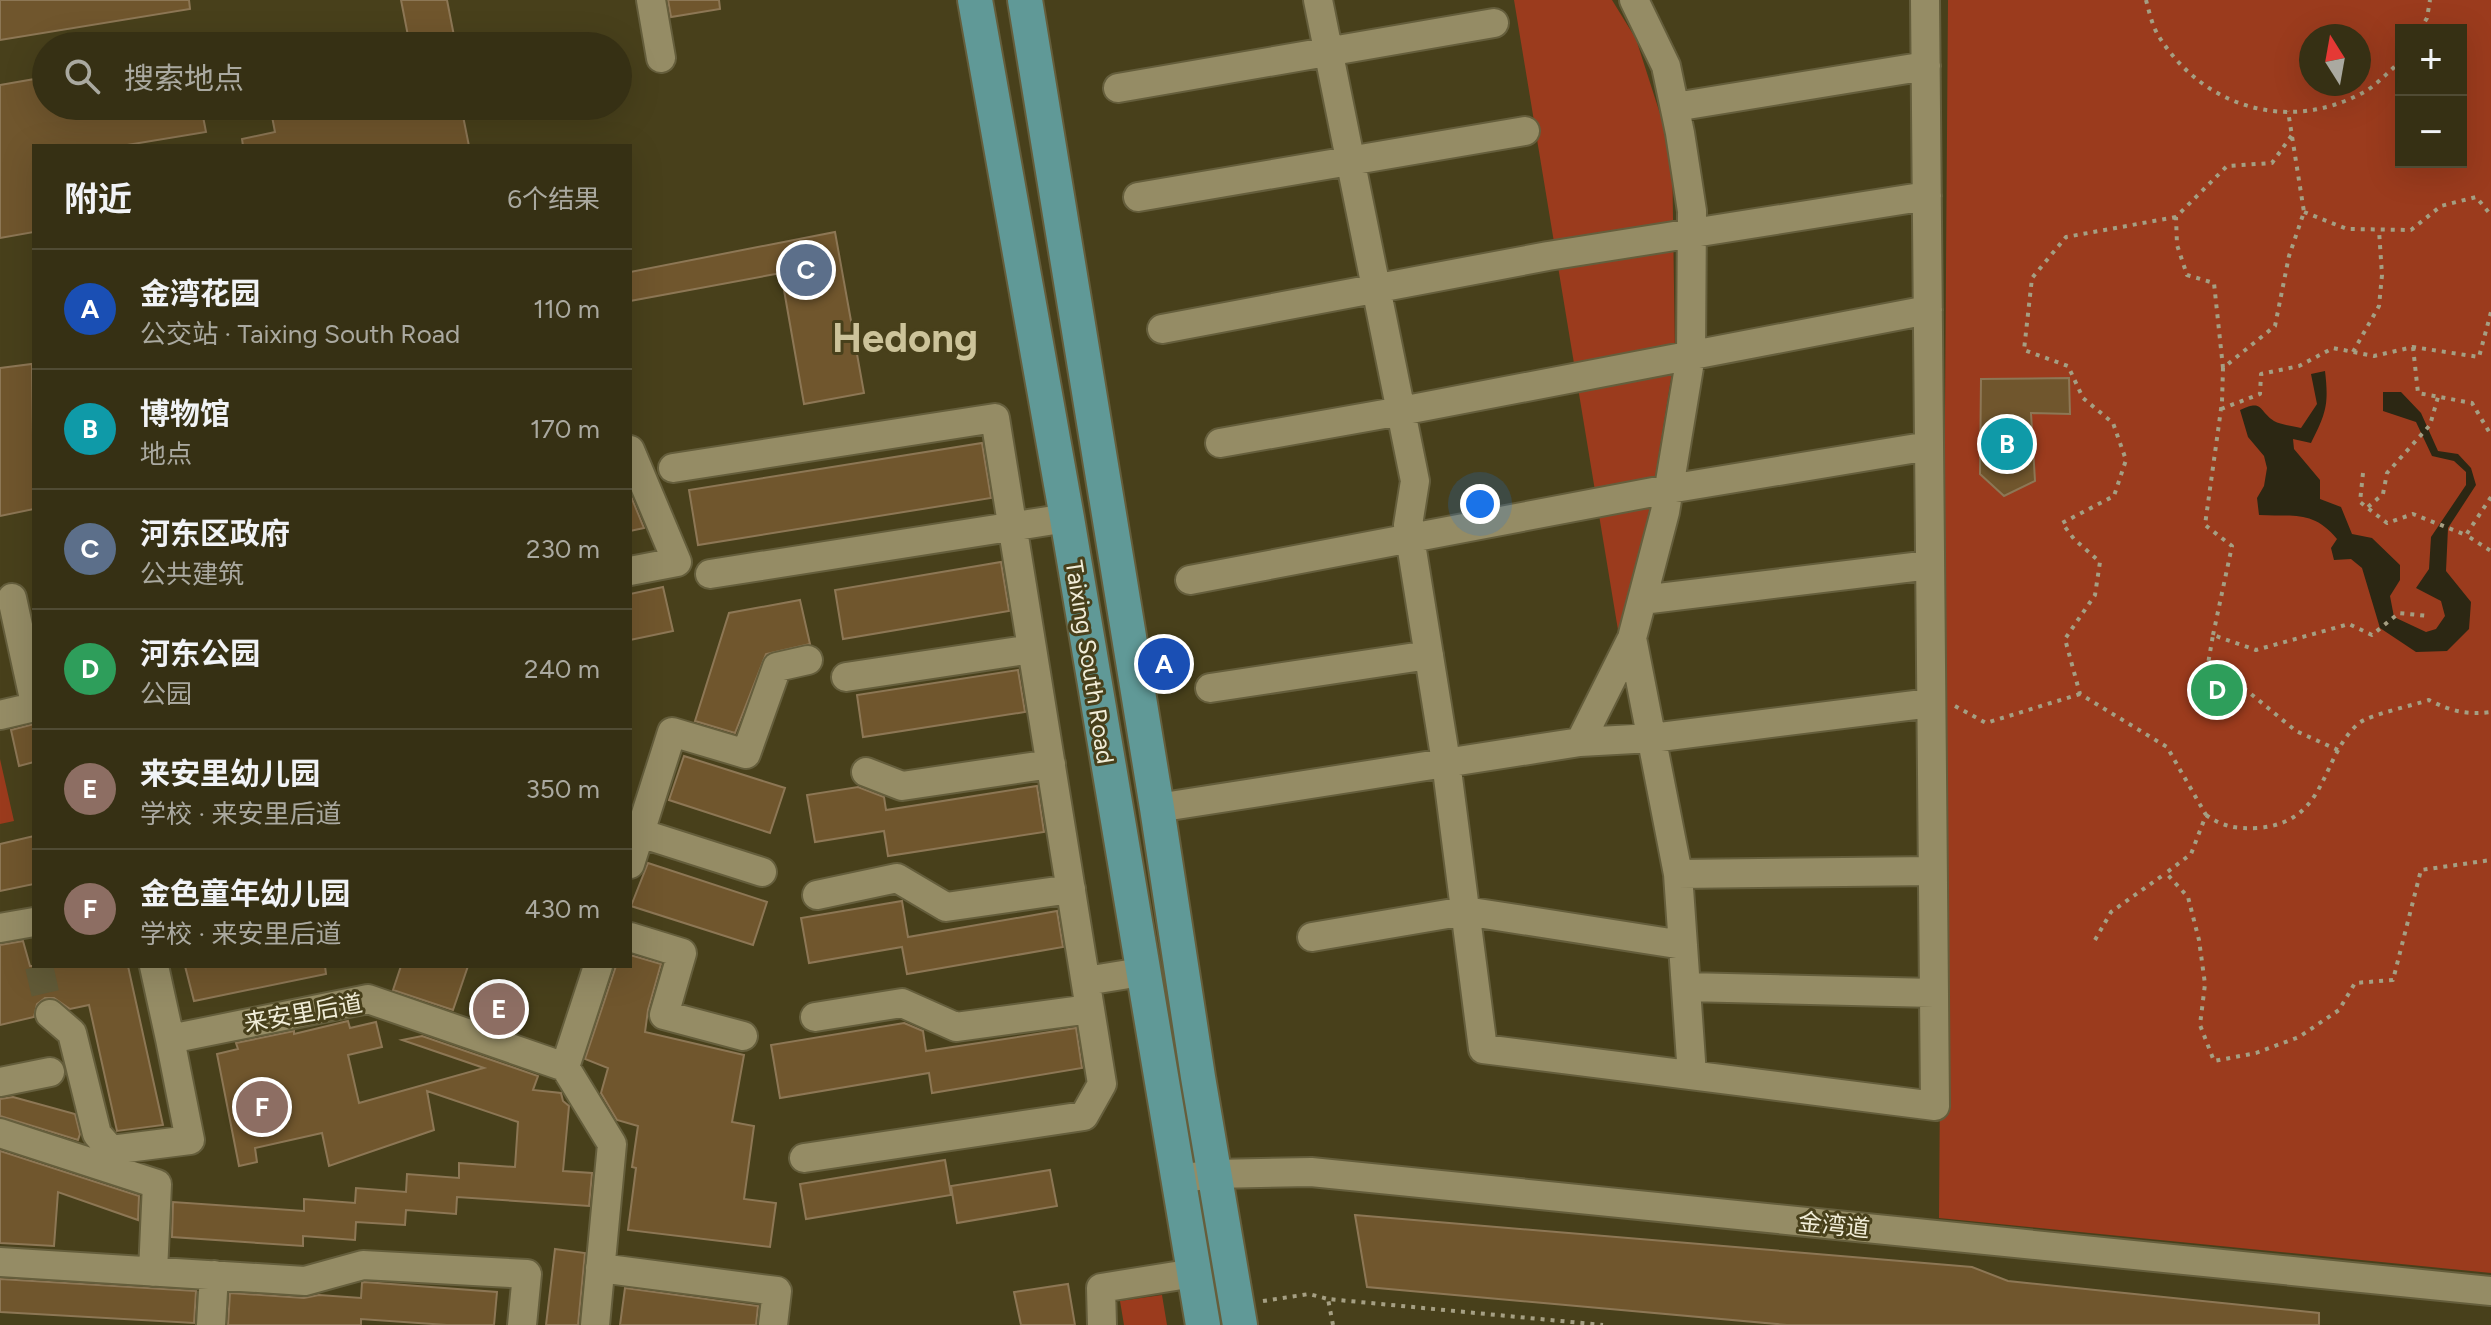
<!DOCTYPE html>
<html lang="zh">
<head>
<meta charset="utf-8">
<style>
  :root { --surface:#363014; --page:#413c22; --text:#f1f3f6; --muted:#aaa9a0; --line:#504b34; --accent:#e797bd }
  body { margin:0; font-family:Figtree,"Noto Sans SC",sans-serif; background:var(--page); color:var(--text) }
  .controls { position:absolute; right:24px; top:24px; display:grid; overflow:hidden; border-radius:0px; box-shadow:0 8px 32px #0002 }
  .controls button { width:72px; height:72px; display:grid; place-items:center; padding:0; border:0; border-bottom:2px solid var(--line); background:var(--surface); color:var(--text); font:40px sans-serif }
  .compass { position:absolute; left:2299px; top:24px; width:72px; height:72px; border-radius:50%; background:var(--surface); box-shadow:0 8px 32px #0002; rotate:349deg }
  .you { position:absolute; left:1480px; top:504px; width:28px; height:28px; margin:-20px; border:6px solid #fff; border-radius:50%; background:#1a73e8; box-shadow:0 0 0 12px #1a73e833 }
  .badge { display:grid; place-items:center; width:52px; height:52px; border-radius:50%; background:var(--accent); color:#fff; font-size:26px; font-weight:700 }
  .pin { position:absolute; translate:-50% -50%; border:4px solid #fff; box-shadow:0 2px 8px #0006 }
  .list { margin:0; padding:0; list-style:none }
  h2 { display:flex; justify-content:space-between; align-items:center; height:104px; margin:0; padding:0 32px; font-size:34px }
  h2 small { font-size:26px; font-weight:400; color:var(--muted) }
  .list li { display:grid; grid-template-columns:52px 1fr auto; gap:24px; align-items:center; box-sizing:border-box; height:120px; padding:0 32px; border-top:2px solid var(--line) }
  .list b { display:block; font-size:30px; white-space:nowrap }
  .list p { margin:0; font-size:26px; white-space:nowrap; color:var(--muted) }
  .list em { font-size:26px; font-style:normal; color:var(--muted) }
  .icon { flex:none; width:44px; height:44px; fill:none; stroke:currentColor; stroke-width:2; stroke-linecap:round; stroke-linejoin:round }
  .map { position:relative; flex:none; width:2491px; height:1325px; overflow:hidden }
  .search { position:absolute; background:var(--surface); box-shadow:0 8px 32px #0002; left:32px; top:32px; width:600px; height:88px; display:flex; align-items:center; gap:20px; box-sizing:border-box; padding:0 28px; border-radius:44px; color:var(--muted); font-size:30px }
  .panel { position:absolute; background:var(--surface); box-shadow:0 8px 32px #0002; left:32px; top:144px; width:600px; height:824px; border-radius:0px }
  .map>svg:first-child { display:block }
  .green { fill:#9b3b1d; fill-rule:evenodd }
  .water { fill:#2c2713 }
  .building { fill:#70562d; stroke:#8d7755; stroke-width:2 }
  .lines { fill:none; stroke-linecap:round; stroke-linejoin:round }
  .minor-tunnel { stroke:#615a37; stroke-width:28; stroke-dasharray:28 14; stroke-linecap:butt }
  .minor-casing { stroke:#655e3c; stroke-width:32 }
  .major-casing { stroke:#655e3c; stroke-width:38 }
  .path { stroke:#a59f83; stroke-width:4; stroke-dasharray:4 6; stroke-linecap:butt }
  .minor { stroke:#958c65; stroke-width:28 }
  .major { stroke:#609997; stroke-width:34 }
  .labels { text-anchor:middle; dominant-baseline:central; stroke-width:6; stroke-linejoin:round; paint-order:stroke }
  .street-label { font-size:24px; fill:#f1edd8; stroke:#48401b }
  .town-label { font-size:40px; font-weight:bold; fill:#ccc39a; stroke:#48401b }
</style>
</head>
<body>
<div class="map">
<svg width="2491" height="1325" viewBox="0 0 2491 1325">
  <rect width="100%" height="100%" fill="#48401b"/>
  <path class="green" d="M 1514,0 L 1612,0 L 1636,39 L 1672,151 L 1675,354 L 1641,565 L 1618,630 Z
    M 1948,0 L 2491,0 L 2491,1273 L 1939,1218 ZM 2401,30 L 2461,30 L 2461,162 L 2401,162 ZM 2311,36 L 2359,36 L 2359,84 L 2311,84 Z
    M 0,759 L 14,821 L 0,824 Z
    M 1162,1295 L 1167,1325 L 1124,1325 L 1120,1301 Z"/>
  <path class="water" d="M 2325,371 C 2329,405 2326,413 2311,443 L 2293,439 L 2294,449 L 2320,480 L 2320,499 L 2341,507 L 2352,534 L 2372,538 L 2400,565 L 2400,580 L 2390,596 L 2394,617 L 2426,632 L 2436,629 L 2445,616 L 2441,601 L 2416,588 L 2429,569 L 2431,537 L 2466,485 L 2466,472 L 2454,461 L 2432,456 L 2416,422 L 2383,411 L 2383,392 L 2401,392 L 2421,413 L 2438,451 L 2458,454 L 2471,468 L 2476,485 L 2448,528 L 2446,571 L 2471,602 L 2469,629 L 2447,651 L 2416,652 L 2380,628 L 2362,568 L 2351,559 L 2334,560 L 2331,548 L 2337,539 C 2313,510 2294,517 2259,515 L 2257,498 L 2264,486 L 2267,468 L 2264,456 L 2248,437 L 2240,410 C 2263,399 2258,410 2274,421 C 2281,425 2293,426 2301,428 L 2317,404 L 2311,374 Z"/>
  <path class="building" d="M 0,0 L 189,0 L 190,9 L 0,40 Z
    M 401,0 L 447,0 L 456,46 L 410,46 Z
    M 668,0 L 719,0 L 720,9 L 671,17 Z
    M 46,77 L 46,106 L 201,106 L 206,132 L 121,146 L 34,146 L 34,232 L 0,238 L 0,85 Z
    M 270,106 L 461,106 L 469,146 L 243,146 L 242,139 L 275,132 Z
    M 835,232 L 864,393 L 804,404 L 781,273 L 630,301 L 630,272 Z
    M 32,364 L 34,509 L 0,516 L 0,368 Z
    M 2069,378 L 2070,414 L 2031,413 L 2035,481 L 2004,496 L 1980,474 L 1981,379 Z
    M 982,443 L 991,498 L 698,545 L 689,490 Z
    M 630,494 L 644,528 L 630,531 Z
    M 1001,562 L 1009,611 L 843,639 L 835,590 Z
    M 663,587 L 673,631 L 630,640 L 630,594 Z
    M 800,600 L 810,644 L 766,654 L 735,733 L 695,721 L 729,613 Z
    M 1018,670 L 1025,712 L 863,737 L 857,695 Z
    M 34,724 L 34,762 L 19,766 L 11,730 Z
    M 684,756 L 785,788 L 770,833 L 669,800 Z
    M 1037,786 L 1044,832 L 888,856 L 884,831 L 815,842 L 807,795 L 858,787 L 884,797 L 886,810 Z
    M 34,836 L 34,884 L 0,891 L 0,844 Z
    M 648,863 L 767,902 L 753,945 L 631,906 Z
    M 902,901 L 908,937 L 1057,911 L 1063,947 L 907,974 L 902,947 L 809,963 L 801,918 Z
    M 23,941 L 30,966 L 128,966 L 163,1125 L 117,1131 L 89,1005 L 70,1009 L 54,998 L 45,998 L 37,1004 L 34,1017 L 0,1025 L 0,945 Z
    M 630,955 L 661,964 L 648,1010 L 645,1032 L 744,1055 L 732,1122 L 754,1126 L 744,1199 L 776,1203 L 770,1247 L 628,1230 L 636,1168 L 632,1167 L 638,1126 L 617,1120 L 601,1093 L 608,1068 L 585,1059 L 616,966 L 630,966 Z
    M 185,966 L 325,966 L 326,974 L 194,1001 Z
    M 401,966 L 468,966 L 453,1010 L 393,990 Z
    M 348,1021 L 350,1028 L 376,1022 L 382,1047 L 348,1055 L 359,1103 L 484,1068 L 402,1040 L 422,1036 L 538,1076 L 533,1090 L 561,1093 L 563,1101 L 569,1106 L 563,1171 L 592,1173 L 589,1206 L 457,1197 L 456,1214 L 406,1210 L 405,1225 L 356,1222 L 355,1240 L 303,1236 L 303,1246 L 172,1237 L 173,1202 L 304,1211 L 304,1199 L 355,1203 L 356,1188 L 406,1192 L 407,1174 L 459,1178 L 459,1163 L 515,1167 L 518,1122 L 427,1091 L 434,1130 L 329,1166 L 322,1133 L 255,1148 L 257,1162 L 239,1166 L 217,1054 L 238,1049 L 236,1043 L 294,1031 L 294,1034 Z
    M 904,1023 L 923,1031 L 926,1051 L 1076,1028 L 1082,1068 L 932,1093 L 929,1073 L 780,1098 L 771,1045 Z
    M 13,1097 L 75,1114 L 80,1134 L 78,1140 L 0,1116 L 0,1099 Z
    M 0,1151 L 139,1196 L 138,1220 L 58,1192 L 54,1246 L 0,1243 Z
    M 945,1160 L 951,1195 L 806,1219 L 800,1184 Z
    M 1050,1170 L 1057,1206 L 957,1223 L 951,1186 Z
    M 1355,1215 L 1972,1267 L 2008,1281 L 2319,1313 L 2319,1325 L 1787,1325 L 1367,1287 Z
    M 555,1249 L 585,1253 L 578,1325 L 546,1325 Z
    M 0,1279 L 196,1291 L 194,1323 L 0,1312 Z
    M 364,1282 L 497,1292 L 494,1325 L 447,1325 L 361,1319 L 361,1325 L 228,1325 L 230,1293 L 304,1298 L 319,1295 L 361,1298 L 362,1283 Z
    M 1068,1284 L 1075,1325 L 1021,1325 L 1014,1292 Z
    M 625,1288 L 758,1306 L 756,1325 L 620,1325 Z"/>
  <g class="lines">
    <path class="minor-tunnel" d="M 39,966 L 50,1014"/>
    <g class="minor-casing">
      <path id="minor" d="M 651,0 L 661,58
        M 1318,0 L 1415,481 L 1408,525 L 1446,762 L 1483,1049 L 1935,1106 L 1925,0
        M 1118,88 L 1494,23
        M 1675,107 L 1926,66
        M 1138,197 L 1525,131
        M 1162,329 L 1548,256 L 1927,196
        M 1220,443 L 1401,411 L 1928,310
        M 630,450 L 677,562 L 630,571
        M 673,468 L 995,418 L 1102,1084 L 1084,1116 L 804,1158
        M 710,574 L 1067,518
        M 1190,580 L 1669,489 L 1929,446
        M 12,598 L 34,699
        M 1642,600 L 1930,565
        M 1632,638 L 1678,874 L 1692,1075
        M 846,677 L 1032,649
        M 1210,688 L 1429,655
        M 0,715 L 34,707
        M 1580,742 L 1652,738 L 1931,703
        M 866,772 L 902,786 L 1051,764
        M 1157,808 L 1580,742 L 1632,638 L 1665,512 L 1691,355 L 1692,211 L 1680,133 L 1666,66 L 1634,0
        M 640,833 L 762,872
        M 630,864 L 672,732 L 746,754 L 777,667 L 808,660
        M 1678,874 L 1932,871
        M 817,895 L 897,878 L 946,907 L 1071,889
        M 0,928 L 34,922
        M 630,937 L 682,953 L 664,1015 L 743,1036
        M 1312,937 L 1465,911 L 1683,945
        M 154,966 L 170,1039 L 368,999 L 565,1067 L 612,1144 L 595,1325
        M 1086,981 L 1141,972
        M 1686,987 L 1934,993
        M 50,1014 L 72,1033 L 97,1134 L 111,1150 L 190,1140 L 170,1039
        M 815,1017 L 902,1003 L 956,1027 L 1090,1009
        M 565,1067 L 598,966
        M 0,1082 L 50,1072
        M 0,1133 L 157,1184 L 153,1272
        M 1177,1179 L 1214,1174 L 1311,1172 L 2491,1291
        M 0,1262 L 305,1281 L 363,1265 L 527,1274 L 522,1325
        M 600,1268 L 777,1291 L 773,1325
        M 211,1325 L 214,1275
        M 1102,1325 L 1101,1288 L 1194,1273"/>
    </g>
    <g class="major-casing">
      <path id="major" d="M 975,0 L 1067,518 L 1203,1325
        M 1025,0 L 1157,808 L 1198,1077 L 1240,1325"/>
    </g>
    <path class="path" d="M 2146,0 C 2149,11 2152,25 2158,35 C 2202,107 2288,134 2364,92 C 2377,85 2389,71 2401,61
      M 2420,30 L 2427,18 L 2430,0
      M 2304,212 L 2347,229 L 2411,230 L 2441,206 L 2476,197 L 2491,215
      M 2176,217 L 2066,237 L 2032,278 L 2024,350 L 2068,366 L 2083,398 L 2113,423 L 2126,460 L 2114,496 L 2062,523 L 2074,539 L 2100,562 L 2095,595 L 2065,639 L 2080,694 L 2167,747 L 2206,815 L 2191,854 L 2166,873 L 2188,897 L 2199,940 L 2205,984 L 2200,1025 L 2214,1061 L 2256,1053 L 2299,1037 L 2339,1010 L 2355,983 L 2393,980 L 2421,870 L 2491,860
      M 2413,347 L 2418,393 L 2472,403 L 2491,435
      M 2353,352 L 2379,306 L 2382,275 L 2379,230
      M 2223,368 L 2214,283 L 2187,275 L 2177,245 L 2176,217 L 2227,166 L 2272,163 L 2292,135
      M 2221,409 L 2260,394 L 2261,374 L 2299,366 L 2333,348 L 2374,356 L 2413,347 L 2479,357 L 2491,312
      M 2363,473 L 2360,502 L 2387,523 L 2413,514 L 2466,535
      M 2491,497 L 2466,535 L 2491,551
      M 2368,507 L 2383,494 L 2387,473 L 2430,425 L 2438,397
      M 2213,635 L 2232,546 L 2205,525 L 2222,402 L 2223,368 L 2275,326 L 2289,256 L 2304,212 L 2288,111
      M 1955,706 L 1986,723 L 2080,694
      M 2338,750 L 2296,731 L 2245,689 L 2208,664 L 2213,635 L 2256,650 L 2349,624 L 2372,635 L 2399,613 L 2428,616
      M 2206,815 C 2223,827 2237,829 2258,828 C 2329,822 2319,758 2359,723 C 2369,715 2414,705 2429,700 C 2450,711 2467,715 2491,712
      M 2095,940 L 2111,912 L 2166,873
      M 1263,1301 L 1309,1294 L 1328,1299
      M 1333,1325 L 1328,1299 L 1603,1325"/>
    <use href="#minor" class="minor"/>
    <use href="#major" class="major"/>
  </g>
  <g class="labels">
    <g class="street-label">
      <text transform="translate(1090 662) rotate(81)">Taixing South Road</text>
      <text transform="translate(303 1013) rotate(-10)">来安里后道</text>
      <text transform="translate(1834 1225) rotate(6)">金湾道</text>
    </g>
    <g class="town-label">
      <text x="905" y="338">Hedong</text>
    </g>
  </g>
</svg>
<div class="controls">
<button>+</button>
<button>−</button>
</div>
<svg class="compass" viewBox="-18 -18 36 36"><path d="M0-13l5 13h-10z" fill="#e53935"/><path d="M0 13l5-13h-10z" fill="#aaa9a0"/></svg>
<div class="you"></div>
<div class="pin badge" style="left:1164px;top:664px;background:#1a4fb4">A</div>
<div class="pin badge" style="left:2007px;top:444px;background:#0f9aa8">B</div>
<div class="pin badge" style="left:806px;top:270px;background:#5c6f8a">C</div>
<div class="pin badge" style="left:2217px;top:690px;background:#2e9e5b">D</div>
<div class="pin badge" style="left:499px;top:1009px;background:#8d6e63">E</div>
<div class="pin badge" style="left:262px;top:1107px;background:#8d6e63">F</div>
<div class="search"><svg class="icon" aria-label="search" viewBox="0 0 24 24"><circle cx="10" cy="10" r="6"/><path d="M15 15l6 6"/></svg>搜索地点</div>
<section class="panel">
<h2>附近<small>6个结果</small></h2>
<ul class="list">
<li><span class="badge" style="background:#1a4fb4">A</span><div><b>金湾花园</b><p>公交站 · Taixing South Road</p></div><em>110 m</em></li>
<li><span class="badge" style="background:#0f9aa8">B</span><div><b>博物馆</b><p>地点</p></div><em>170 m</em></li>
<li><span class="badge" style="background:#5c6f8a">C</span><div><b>河东区政府</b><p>公共建筑</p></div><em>230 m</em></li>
<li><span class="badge" style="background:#2e9e5b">D</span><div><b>河东公园</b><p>公园</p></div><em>240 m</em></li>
<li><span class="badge" style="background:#8d6e63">E</span><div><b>来安里幼儿园</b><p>学校 · 来安里后道</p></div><em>350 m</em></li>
<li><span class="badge" style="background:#8d6e63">F</span><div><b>金色童年幼儿园</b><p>学校 · 来安里后道</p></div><em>430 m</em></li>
</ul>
</section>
</div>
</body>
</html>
